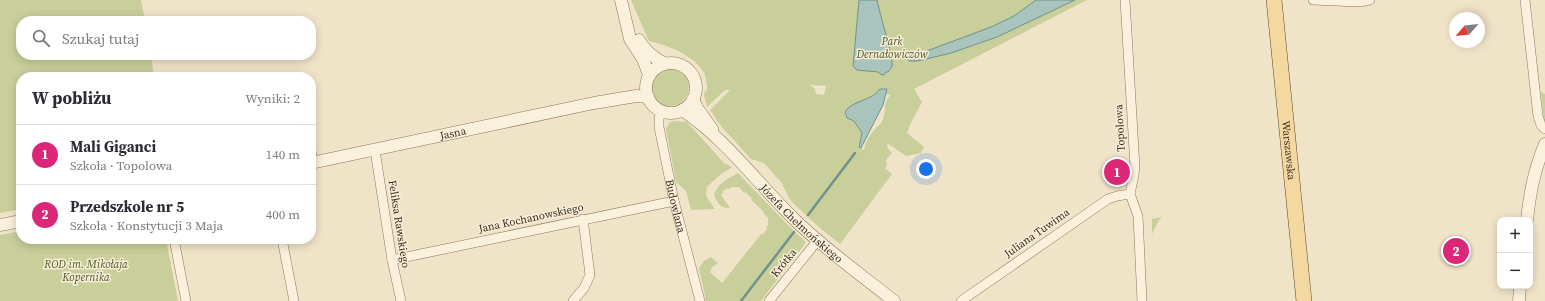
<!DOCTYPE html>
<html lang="pl">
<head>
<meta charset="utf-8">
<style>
  :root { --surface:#fff; --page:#f7f7f7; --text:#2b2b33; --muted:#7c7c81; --line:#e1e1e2; --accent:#db2777 }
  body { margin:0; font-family:"Source Serif 4",serif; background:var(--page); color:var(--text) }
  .controls { position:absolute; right:12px; bottom:12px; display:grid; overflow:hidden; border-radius:8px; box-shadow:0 2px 10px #0003 }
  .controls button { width:36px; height:36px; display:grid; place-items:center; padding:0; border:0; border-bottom:1px solid var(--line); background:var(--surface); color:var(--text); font:20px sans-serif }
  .compass { position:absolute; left:1449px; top:12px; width:36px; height:36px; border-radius:50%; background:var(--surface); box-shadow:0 2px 10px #0003; rotate:242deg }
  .you { position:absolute; left:926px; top:169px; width:14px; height:14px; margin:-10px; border:3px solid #fff; border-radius:50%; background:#1a73e8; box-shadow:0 0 0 6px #1a73e833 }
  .badge { display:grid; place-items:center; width:26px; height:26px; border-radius:50%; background:var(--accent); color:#fff; font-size:13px; font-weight:700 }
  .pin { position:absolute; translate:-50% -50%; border:2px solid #fff; box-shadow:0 1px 4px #0006 }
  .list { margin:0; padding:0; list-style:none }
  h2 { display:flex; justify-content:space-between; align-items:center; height:52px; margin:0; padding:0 16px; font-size:17px }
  h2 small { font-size:13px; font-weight:400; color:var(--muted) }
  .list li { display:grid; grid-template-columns:26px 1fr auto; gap:12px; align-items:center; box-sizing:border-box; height:60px; padding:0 16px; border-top:1px solid var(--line) }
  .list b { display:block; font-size:15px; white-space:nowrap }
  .list p { margin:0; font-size:13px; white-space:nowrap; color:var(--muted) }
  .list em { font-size:13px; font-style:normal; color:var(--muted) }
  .icon { flex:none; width:22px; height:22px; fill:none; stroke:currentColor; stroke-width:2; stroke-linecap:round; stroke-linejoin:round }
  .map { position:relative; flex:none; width:1545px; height:301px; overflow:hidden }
  .search { position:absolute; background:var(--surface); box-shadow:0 2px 10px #0003; left:16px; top:16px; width:300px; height:44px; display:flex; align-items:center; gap:10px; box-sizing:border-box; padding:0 14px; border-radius:16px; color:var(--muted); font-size:15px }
  .panel { position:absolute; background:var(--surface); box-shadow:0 2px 10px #0003; left:16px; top:72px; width:300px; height:172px; border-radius:16px }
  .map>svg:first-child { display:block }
  .green { fill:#c9cf9b; fill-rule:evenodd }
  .water { fill:#a9c4bc; stroke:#6f938a }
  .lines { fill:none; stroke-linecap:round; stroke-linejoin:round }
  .stream { stroke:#6f938a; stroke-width:2.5 }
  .minor-casing { stroke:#8d765c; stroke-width:10 }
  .tertiary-casing { stroke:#8d765c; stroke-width:13 }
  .primary-casing { stroke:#5b4430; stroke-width:16 }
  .minor { stroke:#faf1dc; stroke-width:9 }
  .tertiary { stroke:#faf1dc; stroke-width:12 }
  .primary { stroke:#f3d9a0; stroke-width:15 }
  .labels { text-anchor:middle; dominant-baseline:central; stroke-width:3; stroke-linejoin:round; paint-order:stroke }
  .park-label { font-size:11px; font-style:italic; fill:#4d5a26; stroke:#f7eed8 }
  .street-label { font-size:11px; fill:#3d2e20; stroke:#f7eed8 }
</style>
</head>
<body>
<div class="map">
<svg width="1545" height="301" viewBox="0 0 1545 301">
  <rect width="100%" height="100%" fill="#f0e4c8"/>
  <path class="green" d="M 0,0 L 141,0 L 145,21 L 21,21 L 21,55 L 151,55 L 154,77 L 21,77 L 21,209 L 0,213 Z
    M 631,0 L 1087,0 L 914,89 L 922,102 L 910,125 L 907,133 L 924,147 L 921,153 L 906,156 L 887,143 L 888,149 L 892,153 L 886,160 L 887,166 L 885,168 L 892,174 L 840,244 L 821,229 L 793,203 L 789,198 L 781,182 L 764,163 L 751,159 L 720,125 L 710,110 L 730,90 L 725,90 L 707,107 L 704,95 L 705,91 L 707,91 C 707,86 706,79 705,75 C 697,56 667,45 649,41 ZM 810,85 L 826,86 L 824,95 L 816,94 L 815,89 ZM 877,93 L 891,95 C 882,101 887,114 882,121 C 881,124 877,126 876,128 C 870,134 865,143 864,150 L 858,146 L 863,133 L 854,121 L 854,105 Z
    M651 87a19 19 0 1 1 38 0a19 19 0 1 1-38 0Z
    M 1541,92 L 1545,94 L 1545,120 L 1544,120 Z
    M 677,121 L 687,122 L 724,163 L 732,167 L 720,175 L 707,187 L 706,196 L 715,209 L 691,210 L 686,191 L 676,182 L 666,129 L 670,122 Z
    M 738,173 L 789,226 L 805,241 L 805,244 L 761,301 L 706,301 L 699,268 L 704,261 L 711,257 L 718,263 L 711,268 L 712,269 L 710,272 L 722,283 L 762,233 L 763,235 L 767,229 L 766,228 L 768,225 L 768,218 L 763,213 L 764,212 L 751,200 L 752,199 L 745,192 L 744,193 L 739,187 L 732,187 L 729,189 L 728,188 L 723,191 L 723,193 L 721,195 L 730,208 C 720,209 718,203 714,195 C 716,184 729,178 738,173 Z
    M 1162,217 L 1159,220 L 1152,234 L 1152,219 Z
    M 21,231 L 21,239 L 166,239 L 178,301 L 0,301 L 0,235 Z"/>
  <path class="water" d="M 859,0 L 877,0 C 879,12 894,59 892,66 C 891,69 889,70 888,72 L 886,72 L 884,75 L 880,74 L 878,72 L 857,70 L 853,66 Z
    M 1036,0 L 1075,0 L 997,37 L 951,53 L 918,61 L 909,61 L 908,58 L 991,27 L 1014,16 Z
    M 880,89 L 887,89 L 883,105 L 861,148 L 859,147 L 862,133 L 854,121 L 847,118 L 845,112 C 852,100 872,101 880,89 Z"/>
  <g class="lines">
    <path class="stream" d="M 808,215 L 855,153
      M 741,301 L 794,232"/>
    <g class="minor-casing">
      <g id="minor">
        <path d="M 1125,0 L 1135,167 L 1134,175 L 1130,194 L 1138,216 L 1142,301"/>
        <path d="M 1313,0 L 1359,2 L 1370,0"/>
        <path d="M 1525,0 L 1538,116 L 1541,125 L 1545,129"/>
        <path id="s1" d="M 661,110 L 659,119 L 659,127 L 674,201 L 700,301"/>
        <path d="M 375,150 L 392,260 L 401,301"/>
        <path d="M 311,151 L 313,163"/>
        <path d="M 174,239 L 186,301"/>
        <path d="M 282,239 L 294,301"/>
        <path d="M 392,260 L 674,201"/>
        <path d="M 573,301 L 584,288 L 590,275 L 583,219"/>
        <path d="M 769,301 L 818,240"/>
        <path d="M 961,301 L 1108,199 L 1117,196 L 1130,194"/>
      </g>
    </g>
    <g class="tertiary-casing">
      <g id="tertiary">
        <path d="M 621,0 L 630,39 L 643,59 L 649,75"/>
        <path d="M 639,40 C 645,51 654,58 665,64"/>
        <circle cx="671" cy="88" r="25"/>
        <path d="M 693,99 L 697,108 L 712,129"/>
        <path id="s2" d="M 682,110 C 724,137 759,185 795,220 C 825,249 861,275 894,301"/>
        <path id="s3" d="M 311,163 L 594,103 L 636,96 L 648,97"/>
        <path d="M 1527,220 C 1530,192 1534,171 1545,144"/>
        <path d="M 0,225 L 21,221"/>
        <path d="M 1519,301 L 1520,286"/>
      </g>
    </g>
    <g class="primary-casing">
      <g id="primary">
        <path id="s4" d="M 1274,0 L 1304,301"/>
      </g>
    </g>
    <use href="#minor" class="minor"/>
    <use href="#tertiary" class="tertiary"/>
    <use href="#primary" class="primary"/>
  </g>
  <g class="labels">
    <g class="park-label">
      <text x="892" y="41">Park<tspan x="892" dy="13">Dernałowiczów</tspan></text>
      <text x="86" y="264">ROD im. Mikołaja<tspan x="86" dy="13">Kopernika</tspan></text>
    </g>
    <g class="street-label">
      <text transform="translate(1120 128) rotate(-93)">Topolowa</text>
      <text stroke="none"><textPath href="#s3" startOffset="145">Jasna</textPath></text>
      <text stroke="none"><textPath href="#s4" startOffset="151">Warszawska</textPath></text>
      <text stroke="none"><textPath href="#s1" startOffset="98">Budowlana</textPath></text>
      <text transform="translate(531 218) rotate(-12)">Jana Kochanowskiego</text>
      <text stroke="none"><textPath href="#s2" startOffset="165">Józefa Chełmońskiego</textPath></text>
      <text transform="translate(399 224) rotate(81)">Feliksa Rawskiego</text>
      <text transform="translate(1037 233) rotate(-35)">Juliana Tuwima</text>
      <text transform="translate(784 263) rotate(-51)">Krótka</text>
    </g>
  </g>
</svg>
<div class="controls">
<button>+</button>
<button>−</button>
</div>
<svg class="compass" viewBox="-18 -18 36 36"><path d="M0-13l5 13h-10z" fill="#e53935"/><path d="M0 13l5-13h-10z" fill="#7c7c81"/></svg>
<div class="you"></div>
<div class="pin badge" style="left:1117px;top:172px">1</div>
<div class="pin badge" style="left:1456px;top:251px">2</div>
<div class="search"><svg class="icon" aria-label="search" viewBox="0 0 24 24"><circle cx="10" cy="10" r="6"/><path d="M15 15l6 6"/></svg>Szukaj tutaj</div>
<section class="panel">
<h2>W pobliżu<small>Wyniki: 2</small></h2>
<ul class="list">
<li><span class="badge">1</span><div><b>Mali Giganci</b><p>Szkoła · Topolowa</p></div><em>140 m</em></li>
<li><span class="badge">2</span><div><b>Przedszkole nr 5</b><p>Szkoła · Konstytucji 3 Maja</p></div><em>400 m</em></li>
</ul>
</section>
</div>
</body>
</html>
